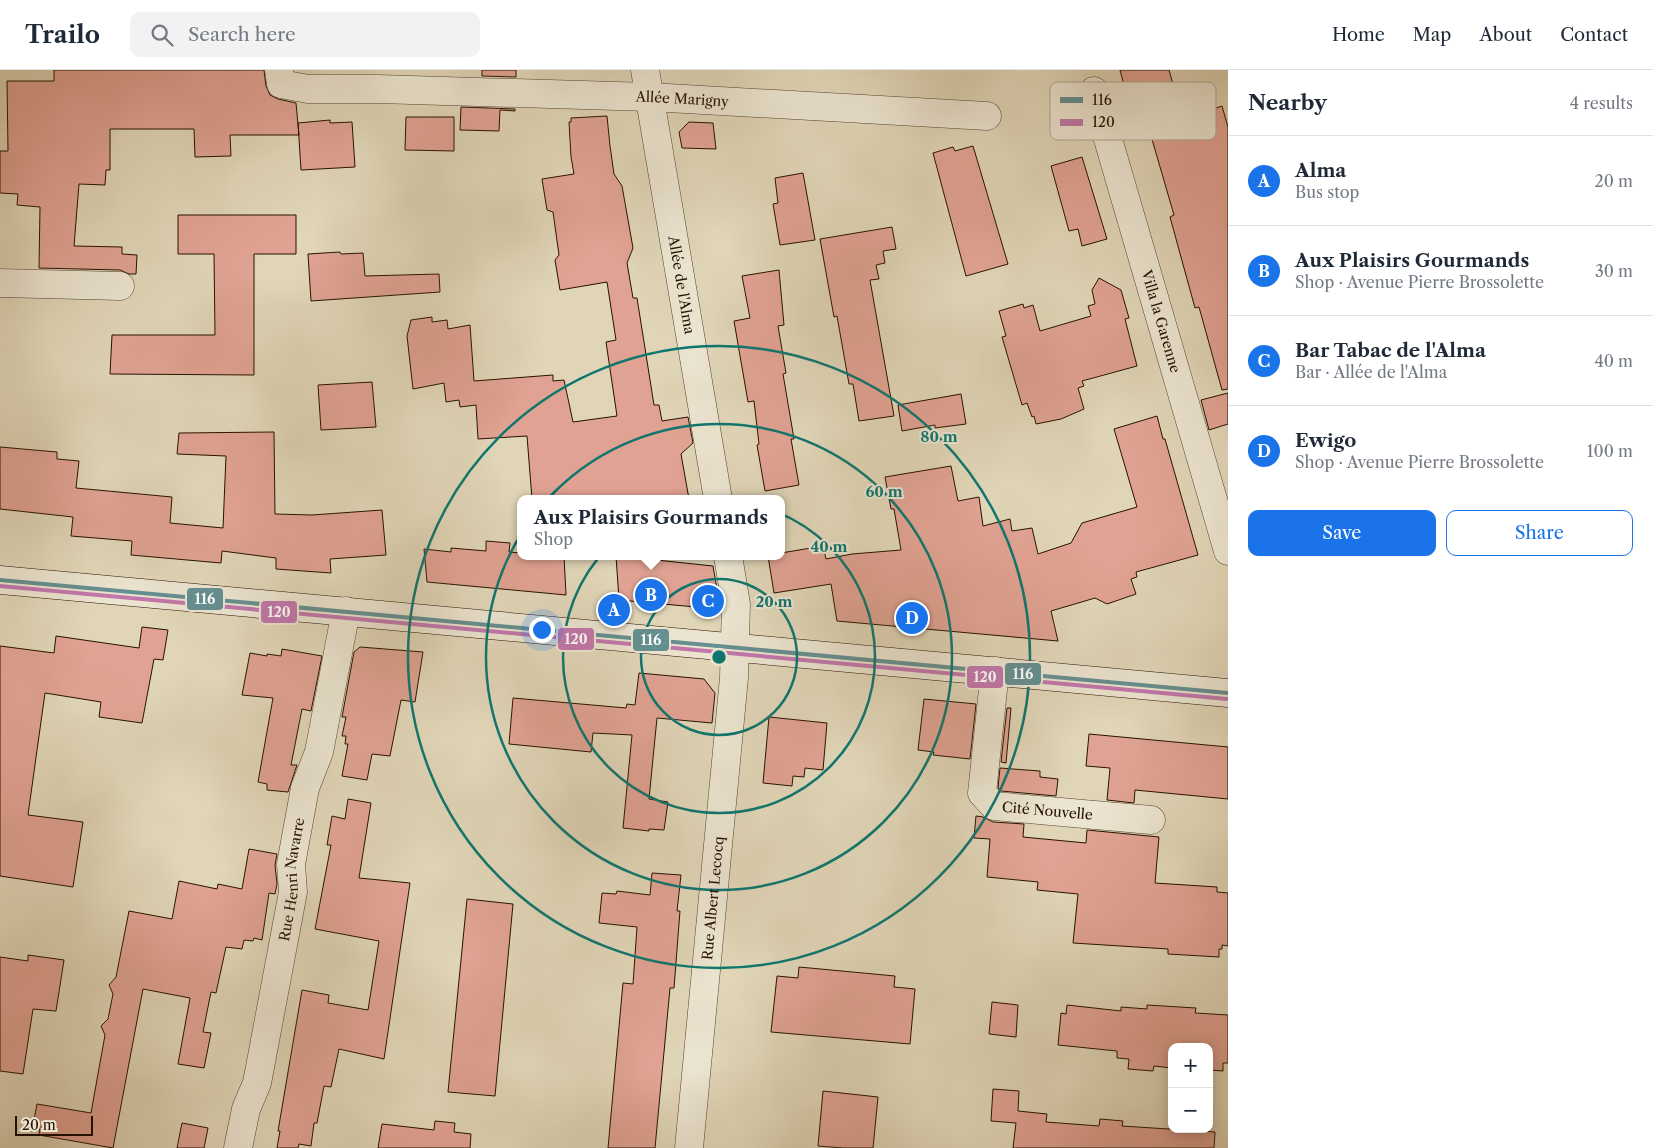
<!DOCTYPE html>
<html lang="en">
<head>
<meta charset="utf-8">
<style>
  :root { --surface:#fff; --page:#f2f2f3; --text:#1f2937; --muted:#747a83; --line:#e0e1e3; --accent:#1a73e8 }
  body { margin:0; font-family:"Libre Caslon Text",serif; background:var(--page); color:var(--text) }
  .controls { position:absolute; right:15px; bottom:15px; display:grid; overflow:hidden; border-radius:10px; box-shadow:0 2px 12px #0003 }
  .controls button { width:45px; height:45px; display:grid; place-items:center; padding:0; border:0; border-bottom:1px solid var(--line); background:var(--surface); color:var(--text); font:25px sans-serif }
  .scale { position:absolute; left:15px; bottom:12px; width:78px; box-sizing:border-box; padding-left:5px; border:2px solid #271201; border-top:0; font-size:14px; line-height:18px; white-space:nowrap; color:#271201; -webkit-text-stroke:4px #ebe4d0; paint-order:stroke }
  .you { position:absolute; left:541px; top:559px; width:18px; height:18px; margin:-12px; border:4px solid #fff; border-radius:50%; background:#1a73e8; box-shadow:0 0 0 8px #1a73e833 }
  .badge { display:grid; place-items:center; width:32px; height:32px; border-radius:50%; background:var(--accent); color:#fff; font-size:16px; font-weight:700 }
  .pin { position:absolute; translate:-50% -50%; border:2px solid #fff; box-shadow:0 1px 5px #0006 }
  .popup { position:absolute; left:517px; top:425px; width:268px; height:65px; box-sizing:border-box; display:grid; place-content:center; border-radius:10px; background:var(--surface); filter:drop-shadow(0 1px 4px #0005); font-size:16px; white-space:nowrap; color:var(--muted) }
  .popup b { font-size:19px; color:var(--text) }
  .popup::after { content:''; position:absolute; left:50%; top:100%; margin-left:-10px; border:10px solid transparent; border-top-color:var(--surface) }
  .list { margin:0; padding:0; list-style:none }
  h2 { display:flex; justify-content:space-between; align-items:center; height:65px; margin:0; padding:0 20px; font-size:21px }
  h2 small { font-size:16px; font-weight:400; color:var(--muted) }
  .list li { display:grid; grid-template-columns:32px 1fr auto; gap:15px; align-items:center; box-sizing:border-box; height:90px; padding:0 20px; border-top:1px solid var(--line) }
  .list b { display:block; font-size:19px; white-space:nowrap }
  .list p { margin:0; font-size:16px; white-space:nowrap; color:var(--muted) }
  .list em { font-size:16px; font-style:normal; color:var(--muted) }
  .actions { display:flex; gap:10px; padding:15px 20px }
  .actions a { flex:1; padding:11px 0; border:1px solid var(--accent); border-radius:10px; text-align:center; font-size:18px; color:var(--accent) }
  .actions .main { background:var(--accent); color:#fff }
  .icon { flex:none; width:28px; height:28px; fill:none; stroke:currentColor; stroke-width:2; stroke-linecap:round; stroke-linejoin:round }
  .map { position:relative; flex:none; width:1228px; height:1078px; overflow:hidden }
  header { display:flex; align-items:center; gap:30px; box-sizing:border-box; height:70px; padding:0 25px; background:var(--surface); border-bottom:1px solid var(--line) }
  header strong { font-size:24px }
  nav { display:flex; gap:28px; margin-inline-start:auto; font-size:18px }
  .search { width:350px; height:45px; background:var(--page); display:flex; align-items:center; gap:12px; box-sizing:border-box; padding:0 18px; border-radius:10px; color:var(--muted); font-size:19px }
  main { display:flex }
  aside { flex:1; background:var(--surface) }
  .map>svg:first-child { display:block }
  .building { fill:#e0a292; stroke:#271201 }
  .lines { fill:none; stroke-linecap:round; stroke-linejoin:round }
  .street-casing { stroke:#55432e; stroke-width:29 }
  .secondary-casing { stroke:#271201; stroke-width:29 }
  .street { stroke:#ebe4d0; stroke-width:28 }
  .secondary { stroke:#ebe4d0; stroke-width:28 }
  .bus-1-casing { stroke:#ebe4d0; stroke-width:8 }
  .bus-2-casing { stroke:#ebe4d0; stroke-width:8 }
  .bus-1 { stroke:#658f91; stroke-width:4 }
  .bus-2 { stroke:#c177ab; stroke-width:4 }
  .ring { fill:none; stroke:#0f766e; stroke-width:2.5 }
  .labels { text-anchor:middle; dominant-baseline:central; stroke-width:4; stroke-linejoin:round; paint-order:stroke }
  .street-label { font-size:14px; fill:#271201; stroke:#ebe4d0 }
  .key { fill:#ebe4d0; stroke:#b0a592; stroke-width:1 }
  .key-label { font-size:14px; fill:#271201 }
  .centre { fill:#0f766e; stroke:#ebe4d0; stroke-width:2.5 }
  .ring-label { font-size:15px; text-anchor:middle; font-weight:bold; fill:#0f766e; stroke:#ebe4d0; stroke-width:4; stroke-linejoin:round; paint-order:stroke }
  .line-badge { stroke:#ebe4d0; stroke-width:2 }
  .badge-label { font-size:14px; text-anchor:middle; font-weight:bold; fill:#fff }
</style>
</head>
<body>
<header>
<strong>Trailo</strong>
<div class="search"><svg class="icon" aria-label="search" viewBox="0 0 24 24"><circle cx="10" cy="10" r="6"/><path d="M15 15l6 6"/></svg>Search here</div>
<nav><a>Home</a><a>Map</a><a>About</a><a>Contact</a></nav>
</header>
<main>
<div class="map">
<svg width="1228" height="1078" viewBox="0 0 1228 1078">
  <rect width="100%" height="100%" fill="#e0d5b7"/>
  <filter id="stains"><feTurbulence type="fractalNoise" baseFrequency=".004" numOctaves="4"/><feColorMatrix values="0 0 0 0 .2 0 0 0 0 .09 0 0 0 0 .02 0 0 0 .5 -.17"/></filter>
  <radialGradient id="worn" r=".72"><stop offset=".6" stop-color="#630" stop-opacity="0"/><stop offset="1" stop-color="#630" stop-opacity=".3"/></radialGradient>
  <path class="building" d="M 54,0 L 264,0 L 266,16 L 270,25 L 278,29 L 296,33 L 299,65 L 230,65 L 231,86 L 195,87 L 194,59 L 110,59 L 110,100 L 106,100 L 105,115 L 79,114 L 74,176 L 122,177 L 122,184 L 137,185 L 136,204 L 129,204 L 120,200 L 39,198 L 40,137 L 17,135 L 18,124 L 0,123 L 0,81 L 8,81 L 7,11 L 54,11 Z
    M 482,0 L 516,0 L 516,7 L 482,6 Z
    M 1120,0 L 1169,0 L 1183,49 L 1222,36 L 1228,57 L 1228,319 L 1222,320 L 1199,237 L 1195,238 L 1170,147 L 1174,145 L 1149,59 L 1124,66 L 1117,43 L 1130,39 Z
    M 461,37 L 515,39 L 515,41 L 500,40 L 499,61 L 460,60 Z
    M 607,46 L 610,76 L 614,104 L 622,116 L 633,178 L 627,193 L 633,228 L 637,228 L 654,335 L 659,335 L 662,351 L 688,347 L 693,373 L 681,384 L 689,429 L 532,429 L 527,366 L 478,369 L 476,335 L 460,337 L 459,330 L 446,332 L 444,313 L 413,319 L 407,266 L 411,250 L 432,247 L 432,252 L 447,250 L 448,259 L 470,255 L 474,311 L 553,305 L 553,311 L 564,310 L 573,352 L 617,346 L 606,272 L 616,270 L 607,212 L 560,220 L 555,190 L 559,185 L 553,142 L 547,140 L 542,109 L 574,104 L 571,87 L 569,52 L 571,52 L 571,48 Z
    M 406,47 L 454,47 L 454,81 L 405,80 Z
    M 330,50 L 330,53 L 352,52 L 355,97 L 301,100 L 298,53 Z
    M 689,52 L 713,53 L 716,79 L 682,78 L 679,62 Z
    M 973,76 L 1008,194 L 966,206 L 933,83 L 953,77 L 955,81 Z
    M 1082,87 L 1107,169 L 1082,176 L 1078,159 L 1069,161 L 1051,96 Z
    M 803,103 L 815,170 L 780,175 L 773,134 L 778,133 L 775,108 Z
    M 178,145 L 296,145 L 296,184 L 254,184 L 254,305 L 110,304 L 112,265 L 215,265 L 214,184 L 178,184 Z
    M 892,157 L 896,179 L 883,181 L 885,193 L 876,195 L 879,209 L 870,210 L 894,346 L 859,351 L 853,314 L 849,314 L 837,246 L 834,247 L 820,169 Z
    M 340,182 L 341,184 L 363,183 L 365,206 L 439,204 L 440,222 L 311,231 L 308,184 Z
    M 779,200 L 784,255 L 778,256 L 786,303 L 783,304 L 794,369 L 791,369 L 799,415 L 765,421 L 757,375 L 759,374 L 754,331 L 748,332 L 734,251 L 750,248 L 742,206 Z
    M 1099,208 L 1121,220 L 1129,248 L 1125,249 L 1137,296 L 1082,311 L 1084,316 L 1078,318 L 1084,339 L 1061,349 L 1036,354 L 1034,346 L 1032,347 L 1027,333 L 1022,335 L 1002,267 L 1006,266 L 999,241 L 1023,234 L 1024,238 L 1033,235 L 1040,261 L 1091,246 L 1088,236 L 1095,234 L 1092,220 Z
    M 372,312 L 376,357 L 321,360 L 318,315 Z
    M 1228,323 L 1228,354 L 1209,360 L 1201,330 Z
    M 961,324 L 966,354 L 935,358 L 935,355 L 902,361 L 898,335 Z
    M 1157,346 L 1163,369 L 1165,369 L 1198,485 L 1136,502 L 1137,507 L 1131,509 L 1136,524 L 1107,534 L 1095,528 L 1051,541 L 1058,571 L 837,551 L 831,514 L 774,523 L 768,486 L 781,486 L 781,483 L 823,476 L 826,489 L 852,484 L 901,480 L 894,439 L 891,439 L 885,407 L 951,396 L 958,431 L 979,427 L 983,456 L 1010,449 L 1012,461 L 1032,458 L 1038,484 L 1071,473 L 1082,453 L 1137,437 L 1114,359 Z
    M 274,362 L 275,444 L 312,445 L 382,440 L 386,485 L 330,489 L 331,503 L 276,499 L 276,488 L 222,481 L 221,493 L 131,485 L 132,471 L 71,466 L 73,447 L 0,439 L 0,377 L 57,382 L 57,389 L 79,391 L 76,418 L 172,427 L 170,453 L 223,458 L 226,386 L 177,384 L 179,363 Z
    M 486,471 L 510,473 L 509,482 L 521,483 L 521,486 L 564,486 L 566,525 L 427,512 L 424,479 L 451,482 L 451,478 L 486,481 Z
    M 616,486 L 647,486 L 647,489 L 713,496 L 718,525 L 707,538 L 619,530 Z
    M 142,557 L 168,560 L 163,590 L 154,589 L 142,653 L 99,647 L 101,632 L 45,623 L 28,745 L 83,752 L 73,817 L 0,806 L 0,576 L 54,583 L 56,566 L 139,578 Z
    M 360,577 L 423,582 L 415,632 L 401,630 L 390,686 L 372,684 L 367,710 L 342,706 L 348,674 L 345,674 L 346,666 L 342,666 L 346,647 L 342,647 L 354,582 Z
    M 282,579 L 322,586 L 311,641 L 302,639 L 291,695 L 297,695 L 288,722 L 267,720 L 267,714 L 258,712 L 273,628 L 242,625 L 250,583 L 267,586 L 267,584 L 281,586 Z
    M 639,603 L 704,609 L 715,623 L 712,653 L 657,648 L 649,729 L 668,732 L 664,760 L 649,759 L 649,761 L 623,758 L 632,665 L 593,663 L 591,682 L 509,674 L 513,628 L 626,638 L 627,634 L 635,635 Z
    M 924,629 L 976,634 L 970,689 L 933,685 L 934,682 L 918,680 Z
    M 1007,638 L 1011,638 L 1006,693 L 1001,692 Z
    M 769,647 L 827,653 L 823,700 L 805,698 L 804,707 L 793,706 L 792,716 L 763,713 Z
    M 1089,664 L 1228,677 L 1228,729 L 1135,720 L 1134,733 L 1107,730 L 1110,698 L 1086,696 Z
    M 1000,698 L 1040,701 L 1040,707 L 1058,709 L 1056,726 L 1001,721 L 998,718 Z
    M 348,729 L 371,733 L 359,808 L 410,813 L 384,989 L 339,979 L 331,1017 L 324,1016 L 317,1053 L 314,1053 L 311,1076 L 299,1074 L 298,1078 L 277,1078 L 280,1061 L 278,1061 L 302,920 L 329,925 L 328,933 L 368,940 L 379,871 L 315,859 L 331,775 L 327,775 L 332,746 L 345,749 Z
    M 976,746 L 983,747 L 993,752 L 1024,754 L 1023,767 L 1086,773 L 1087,760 L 1159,767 L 1155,813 L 1217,817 L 1217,822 L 1228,823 L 1228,876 L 1222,875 L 1222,879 L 1219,879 L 1219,887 L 1168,884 L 1168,879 L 1073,873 L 1078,824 L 1037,820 L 1038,812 L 987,807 L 990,769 L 974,768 Z
    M 249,779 L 277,784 L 275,795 L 277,814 L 275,824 L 269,823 L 262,870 L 254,868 L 253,871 L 244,870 L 242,879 L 226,877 L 216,923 L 211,922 L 203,962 L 211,963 L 204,998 L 178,994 L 190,928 L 143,919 L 113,1078 L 39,1065 L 40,1056 L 33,1055 L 37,1034 L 91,1043 L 105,965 L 101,956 L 108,949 L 113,924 L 109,915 L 116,907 L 129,841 L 172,849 L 179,811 L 217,819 L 218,814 L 242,819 Z
    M 652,803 L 681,805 L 677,841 L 680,841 L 674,918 L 670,918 L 655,1078 L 608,1078 L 623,913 L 633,914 L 637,857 L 599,853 L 602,823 L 616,824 L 617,821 L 650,825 Z
    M 467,829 L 513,834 L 495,1026 L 448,1022 Z
    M 28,885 L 64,890 L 56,941 L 33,939 L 23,1004 L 0,1001 L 0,887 L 28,891 Z
    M 799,897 L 895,906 L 894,917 L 915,919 L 910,974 L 771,962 L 777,906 L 798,908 Z
    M 992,932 L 1018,935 L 1016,967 L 989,964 Z
    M 1067,935 L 1121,941 L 1121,937 L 1147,939 L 1147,935 L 1196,938 L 1195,943 L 1228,945 L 1228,993 L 1223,993 L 1223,1001 L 1209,1000 L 1209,977 L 1172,977 L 1172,998 L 1154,996 L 1153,1001 L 1128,999 L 1129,989 L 1117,988 L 1117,981 L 1058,975 L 1061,943 L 1066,944 Z
    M 993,1019 L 1019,1021 L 1018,1041 L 1047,1044 L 1046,1052 L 1099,1056 L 1100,1049 L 1123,1051 L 1122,1056 L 1215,1062 L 1214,1078 L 1013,1078 L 1016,1053 L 991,1051 Z
    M 823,1021 L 878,1027 L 873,1078 L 843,1078 L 818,1076 Z
    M 435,1051 L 455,1053 L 454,1062 L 471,1064 L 470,1078 L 378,1078 L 382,1054 L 434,1060 Z
    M 182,1053 L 208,1058 L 204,1078 L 177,1078 Z"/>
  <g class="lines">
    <g class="street-casing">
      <g id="street">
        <path id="s1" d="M 279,0 L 281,14 L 308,19 L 378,19 L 650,27 L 987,46"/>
        <path id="s2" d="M 645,0 L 718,429"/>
        <path id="s3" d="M 1094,21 L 1228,481"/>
        <path d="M 0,213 L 120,216"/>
        <path id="s4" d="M 995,601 L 982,723 L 994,736 L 1151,750"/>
        <path id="s5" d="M 238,1078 L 246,1039 L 257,1013 L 293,822 L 291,794 L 305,718 L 319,682 L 346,541"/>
        <path id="s6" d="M 689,1078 L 734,608 L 736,534 L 728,486"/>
      </g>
    </g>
    <g class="secondary-casing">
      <path id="secondary" d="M 0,510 L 1228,623"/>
    </g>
    <use href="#street" class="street"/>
    <use href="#secondary" class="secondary"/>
    <g class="bus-1-casing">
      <path id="bus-1" d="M 0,510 L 1228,623"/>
    </g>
    <g class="bus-2-casing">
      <path id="bus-2" d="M 0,516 L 1227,629"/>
    </g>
    <use href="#bus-1" class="bus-1"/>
    <use href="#bus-2" class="bus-2"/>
  </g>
  <g class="ring">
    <circle cx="719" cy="587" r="78"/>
    <circle cx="719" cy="587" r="156"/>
    <circle cx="719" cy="587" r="233"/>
    <circle cx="719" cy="587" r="311"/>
  </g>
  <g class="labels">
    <g class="street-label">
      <text stroke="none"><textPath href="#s1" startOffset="416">Allée Marigny</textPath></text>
      <text stroke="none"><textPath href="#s2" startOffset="218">Allée de l'Alma</textPath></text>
      <text stroke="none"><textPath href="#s3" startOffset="240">Villa la Garenne</textPath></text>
      <text stroke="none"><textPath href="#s4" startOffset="194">Cité Nouvelle</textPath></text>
      <text stroke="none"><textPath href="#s5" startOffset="275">Rue Henri Navarre</textPath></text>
      <text stroke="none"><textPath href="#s6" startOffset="251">Rue Albert Lecocq</textPath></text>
    </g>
  </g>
  <rect x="1050" y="12" width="166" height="58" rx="8" class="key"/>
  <rect x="1060" y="27" width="23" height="6" fill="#658f91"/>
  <rect x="1060" y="49" width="23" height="7" fill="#c177ab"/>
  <g class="key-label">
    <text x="1092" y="35">116</text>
    <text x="1092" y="57">120</text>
  </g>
  <circle cx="719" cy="587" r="8" class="centre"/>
  <g class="ring-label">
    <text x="939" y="372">80 m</text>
    <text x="884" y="427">60 m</text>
    <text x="829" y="482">40 m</text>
    <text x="774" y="537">20 m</text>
  </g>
  <g class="line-badge">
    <rect x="186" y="517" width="38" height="24" rx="5" fill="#658f91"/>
    <rect x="260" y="530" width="38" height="24" rx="5" fill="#c177ab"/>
    <rect x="557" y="557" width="38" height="24" rx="5" fill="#c177ab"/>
    <rect x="632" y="558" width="38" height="24" rx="5" fill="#658f91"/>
    <rect x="1004" y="592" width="38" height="24" rx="5" fill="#658f91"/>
    <rect x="966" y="595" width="38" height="24" rx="5" fill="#c177ab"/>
  </g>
  <g class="badge-label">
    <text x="205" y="534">116</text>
    <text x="279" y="547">120</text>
    <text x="576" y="574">120</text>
    <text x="651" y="575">116</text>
    <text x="1023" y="609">116</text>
    <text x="985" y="612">120</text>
  </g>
  <rect width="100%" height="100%" filter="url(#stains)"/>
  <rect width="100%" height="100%" fill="url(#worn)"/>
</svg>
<div class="controls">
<button>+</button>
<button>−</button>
</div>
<div class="scale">20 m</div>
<div class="you"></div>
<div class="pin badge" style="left:614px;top:540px">A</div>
<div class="pin badge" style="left:651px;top:525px">B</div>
<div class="popup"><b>Aux Plaisirs Gourmands</b>Shop</div>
<div class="pin badge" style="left:708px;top:531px">C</div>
<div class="pin badge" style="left:912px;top:548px">D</div>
</div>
<aside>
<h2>Nearby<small>4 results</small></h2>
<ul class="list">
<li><span class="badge">A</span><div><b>Alma</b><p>Bus stop</p></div><em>20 m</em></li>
<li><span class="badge">B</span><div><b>Aux Plaisirs Gourmands</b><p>Shop · Avenue Pierre Brossolette</p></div><em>30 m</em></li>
<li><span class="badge">C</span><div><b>Bar Tabac de l'Alma</b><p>Bar · Allée de l'Alma</p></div><em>40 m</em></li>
<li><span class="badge">D</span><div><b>Ewigo</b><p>Shop · Avenue Pierre Brossolette</p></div><em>100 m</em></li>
</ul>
<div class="actions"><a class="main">Save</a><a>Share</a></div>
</aside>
</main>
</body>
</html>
